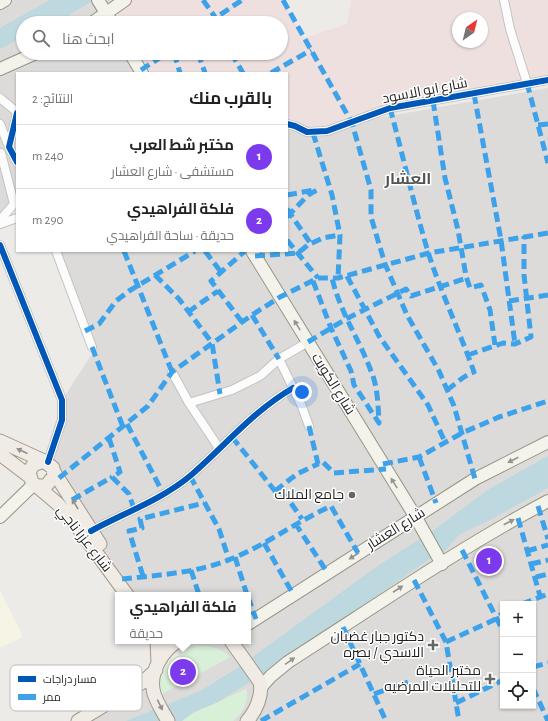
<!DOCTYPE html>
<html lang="ar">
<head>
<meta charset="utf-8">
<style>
  :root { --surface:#fff; --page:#f6f6f6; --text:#202124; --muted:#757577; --line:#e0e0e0; --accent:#7c3aed }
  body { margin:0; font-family:"Alegreya Sans",Cairo,sans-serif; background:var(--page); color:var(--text); direction:rtl }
  .controls { position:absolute; right:12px; bottom:12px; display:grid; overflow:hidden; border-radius:0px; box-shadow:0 1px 3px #0004 }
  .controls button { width:36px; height:36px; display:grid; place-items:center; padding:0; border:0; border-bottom:1px solid var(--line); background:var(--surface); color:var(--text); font:20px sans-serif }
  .compass { position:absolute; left:452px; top:12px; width:36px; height:36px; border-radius:50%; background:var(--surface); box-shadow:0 1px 3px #0004; rotate:35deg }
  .you { position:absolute; left:302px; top:392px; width:14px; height:14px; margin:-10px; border:3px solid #fff; border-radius:50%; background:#1a73e8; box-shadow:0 0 0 6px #1a73e833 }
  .badge { display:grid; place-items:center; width:26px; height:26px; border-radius:50%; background:var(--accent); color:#fff; font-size:13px; font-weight:700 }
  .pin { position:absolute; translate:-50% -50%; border:2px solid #fff; box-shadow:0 1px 4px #0006 }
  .popup { position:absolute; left:115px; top:592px; width:136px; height:52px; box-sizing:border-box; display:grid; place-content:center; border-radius:0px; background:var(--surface); filter:drop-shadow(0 1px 3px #0005); font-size:13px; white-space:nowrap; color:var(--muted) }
  .popup b { font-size:15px; color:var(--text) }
  .popup::after { content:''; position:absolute; left:50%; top:100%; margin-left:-8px; border:8px solid transparent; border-top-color:var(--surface) }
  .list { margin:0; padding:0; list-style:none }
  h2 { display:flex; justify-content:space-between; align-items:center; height:52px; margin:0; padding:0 16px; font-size:17px }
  h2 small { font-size:13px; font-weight:400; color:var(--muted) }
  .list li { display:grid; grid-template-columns:26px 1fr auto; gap:12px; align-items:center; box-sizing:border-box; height:64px; padding:0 16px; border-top:1px solid var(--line) }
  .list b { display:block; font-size:15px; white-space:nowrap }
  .list p { margin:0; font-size:13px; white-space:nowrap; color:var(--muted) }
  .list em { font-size:13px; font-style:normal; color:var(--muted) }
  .icon { flex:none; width:22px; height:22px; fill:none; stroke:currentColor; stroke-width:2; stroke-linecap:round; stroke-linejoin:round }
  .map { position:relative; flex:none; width:548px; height:721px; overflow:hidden; direction:ltr }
  .search { position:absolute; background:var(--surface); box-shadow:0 1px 3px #0004; left:16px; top:16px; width:272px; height:44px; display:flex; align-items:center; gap:10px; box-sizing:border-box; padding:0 14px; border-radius:22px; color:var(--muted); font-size:15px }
  .panel { position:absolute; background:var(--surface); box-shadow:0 1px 3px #0004; left:16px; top:72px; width:272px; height:180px; border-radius:0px; direction:rtl }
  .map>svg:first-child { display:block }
  .residential { fill:#dcdbd9; fill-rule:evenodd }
  .commercial { fill:#eee0de; fill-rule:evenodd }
  .education { fill:#f6f4e4 }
  .park { fill:#d8f0d7 }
  .water { fill:#bdd8de }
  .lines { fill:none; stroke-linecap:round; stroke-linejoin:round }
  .street-casing { stroke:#c4c3c2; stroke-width:10 }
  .secondary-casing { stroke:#949581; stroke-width:14 }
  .primary-casing { stroke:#a29886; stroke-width:15 }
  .street { stroke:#fcfcfc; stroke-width:8 }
  .secondary { stroke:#f3f3eb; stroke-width:12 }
  .primary { stroke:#f0ebe5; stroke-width:13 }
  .quiet { stroke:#3da2ea; stroke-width:5; stroke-dasharray:10 5; stroke-linecap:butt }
  .cycleway-casing { stroke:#fff; stroke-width:8 }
  .cycleway { stroke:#0057b8; stroke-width:6 }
  .oneway { fill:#94948f }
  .oneway2 { fill:#928f8c }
  .poi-dot { fill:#676665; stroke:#fff; stroke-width:1.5 }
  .labels { text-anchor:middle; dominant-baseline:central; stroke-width:3; stroke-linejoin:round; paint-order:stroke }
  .street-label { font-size:14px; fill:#1f1f1f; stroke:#fff }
  .poi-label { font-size:14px; fill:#1f1f1f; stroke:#fff; text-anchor:end }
  .quarter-label { font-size:16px; font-weight:bold; fill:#525252; stroke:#fff }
  .key { fill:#fff; stroke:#bcbcbc; stroke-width:1 }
  .key-label { font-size:11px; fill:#1f1f1f }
</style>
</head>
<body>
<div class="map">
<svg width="548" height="721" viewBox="0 0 548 721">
  <rect width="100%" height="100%" fill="#edebe8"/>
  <path class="residential" d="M 0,0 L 263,0 L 280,23 L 23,23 L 23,53 L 281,53 L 343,124 L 548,88 L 548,721 L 79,721 L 190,670 L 169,641 L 248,641 L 248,595 L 136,595 L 43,464 L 62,400 L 96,348 L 53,251 L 287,251 L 287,73 L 17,73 L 17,203 L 0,215 ZM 503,604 L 533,604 L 533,706 L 503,706 Z"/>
  <path class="commercial" d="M 125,0 L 242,0 L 208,23 L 112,23 L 107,14 Z
    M 245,0 L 283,0 L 304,38 L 347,24 L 351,0 L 548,0 L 548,76 L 313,133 L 287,124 L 287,73 L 142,73 L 130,53 L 281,53 L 281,23 L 211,23 ZM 458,18 L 482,18 L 482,42 L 458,42 Z"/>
  <path class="education" d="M 0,591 L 23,637 L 0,648 Z"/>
  <path class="park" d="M 198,646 C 210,646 221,648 230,657 L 160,695 C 152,671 178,652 198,646 Z
    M 246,689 C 250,702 242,713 233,721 L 176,721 Z"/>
  <path class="water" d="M 50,0 L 94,0 L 56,23 L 23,23 L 23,37 L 0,49 L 0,28 Z
    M 548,456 L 548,488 L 490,520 L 460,534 L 444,552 L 428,560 L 348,616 L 285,655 L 268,671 L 216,703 L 194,712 L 182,721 L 126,721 L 200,691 L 236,669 L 376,567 L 434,530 L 489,489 Z"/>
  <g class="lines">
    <g class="street-casing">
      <path id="street" d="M 504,0 L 510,29 L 527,83
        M 0,98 L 17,112
        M 17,113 L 9,147 L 17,162
        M 0,124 L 9,147
        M 287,124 L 295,126 L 307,132 L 327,131 L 390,108 L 548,80
        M 0,220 L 14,204 L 1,153
        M 0,224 L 17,218
        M 0,245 L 62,400 L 62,420 L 48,462
        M 56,251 L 92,347
        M 279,359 L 301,404 L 309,426
        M 172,372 L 189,403 L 219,448
        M 189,403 L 232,390 L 260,376 L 279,359 L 308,342
        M 91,531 C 124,513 161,500 190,476 C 224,447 253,411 293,388"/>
    </g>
    <g class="secondary-casing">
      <path id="secondary" d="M 98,0 L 112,23
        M 0,3 L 5,0
        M 92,23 L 125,0
        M 130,53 L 142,73
        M 0,69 L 36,53
        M 252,251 L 415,516 L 442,564
        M 0,517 L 34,484
        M 248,624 L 475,479 L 548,442
        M 261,687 L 271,676 L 288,662 C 374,607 458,549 548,501"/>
    </g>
    <g class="primary-casing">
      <path id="primary" d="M 0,441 L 44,461
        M 0,454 L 29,476
        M 54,472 L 100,544
        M 38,486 L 46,486 L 54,476 L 53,468 L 44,461 L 33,465 L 29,472 L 32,482 L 58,504 L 79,529 L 127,595
        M 157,641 L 158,663
        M 231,641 L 260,682 C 263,695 256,711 247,721
        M 78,721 L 143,682 L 156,670
        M 168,721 C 163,712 154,699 153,689 C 150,671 163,650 178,641"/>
    </g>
    <use href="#street" class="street"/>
    <use href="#secondary" class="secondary"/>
    <use href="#primary" class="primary"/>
    <path class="quiet" d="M 203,0 L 215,17
      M 283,0 L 352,123 L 371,190 L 371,217 L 385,264 L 407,315 L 439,371 L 454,406 L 475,479
      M 208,23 L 242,0
      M 174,53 L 180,73
      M 198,53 L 205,73
      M 231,53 L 243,73
      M 141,70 L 167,53
      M 271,73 L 311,50
      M 527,83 L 548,163
      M 474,94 L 501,240 L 515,344
      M 433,101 L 445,178 L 458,230 L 466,276 L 470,288 L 481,285 L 490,310 L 495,345
      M 390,108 C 403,156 414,205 428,252 C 441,293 460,332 474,372 C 463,376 457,383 447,390
      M 538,125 L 548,124
      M 313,133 L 332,195 L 340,235 L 338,278
      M 287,195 L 314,190
      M 287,209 L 311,244
      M 287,217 L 308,195 L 319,189
      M 287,240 L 318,278
      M 124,251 L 172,372
      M 205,251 L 221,272
      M 255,256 L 298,253 L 308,245 L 323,238 L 340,235
      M 155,275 L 179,299 L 212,343 L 220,394
      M 347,276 L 379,336 L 428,405 L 445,442
      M 313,281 L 331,328 L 351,371 L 354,385 L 379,423 C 378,406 378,387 371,371 C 359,339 340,312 332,278
      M 509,301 L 548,295
      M 188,312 L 218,291
      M 252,315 L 279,359
      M 242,322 L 211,281 L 245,251
      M 85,331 L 99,324 L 116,301 L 129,291 L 195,251
      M 308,342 L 346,319 L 406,289 L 411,296 L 467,278
      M 92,347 L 123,427
      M 468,355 L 503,343 L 515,344 L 531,337 L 524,275 L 524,236
      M 127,424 L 164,495
      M 309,426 L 318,464 L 323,462 L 334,473 L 386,469
      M 232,437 L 275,491 L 286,496 L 302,519
      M 109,438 L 120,472 L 112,477 L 129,494 L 134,509
      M 419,457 L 436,503
      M 383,464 L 419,457 L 462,433 L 499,417 L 548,401
      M 190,476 L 219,529 L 229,560
      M 59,478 L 148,406 L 172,372 L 252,315 L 280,297 L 318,278 L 338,278 L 429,253 L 548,233
      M 275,491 L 297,474 L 318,464
      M 72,500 L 112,477
      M 538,506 L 548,539
      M 518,518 L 540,596
      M 295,523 L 327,572
      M 264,543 L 293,594
      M 462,550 L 503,631
      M 527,551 L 548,545
      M 235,557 L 247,595
      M 531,564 L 548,560
      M 191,570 L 199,595
      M 143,576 L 129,531 L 142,528 L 140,519 L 204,503
      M 536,577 L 548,574
      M 122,579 C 158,575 197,573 231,559 C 266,545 296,522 331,506 L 358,553
      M 414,580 L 446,642 L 459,721
      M 248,597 L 256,619
      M 522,604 L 548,594
      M 343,627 L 386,721
      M 446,642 L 496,619 L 503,613
      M 533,667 L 548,663
      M 533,688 L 548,721
      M 374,694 L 408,682
      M 456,703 L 503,680
      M 261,721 L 360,664"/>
    <g class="cycleway-casing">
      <path id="cycleway" d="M 17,113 L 9,147 L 17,162
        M 287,124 L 295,126 L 307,132 L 327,131 L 390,108 L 548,80
        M 0,245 L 62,400 L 62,420 L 48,462
        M 91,531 C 124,513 161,500 190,476 C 224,447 253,411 293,388"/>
    </g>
    <use href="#cycleway" class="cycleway"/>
  </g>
  <defs><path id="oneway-solid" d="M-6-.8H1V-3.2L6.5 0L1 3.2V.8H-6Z"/></defs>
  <g class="oneway">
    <use href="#oneway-solid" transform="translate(297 325) rotate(-122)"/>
    <use href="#oneway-solid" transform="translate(513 460) rotate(153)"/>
    <use href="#oneway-solid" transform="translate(394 483) rotate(-122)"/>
    <use href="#oneway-solid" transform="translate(509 522) rotate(-27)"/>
    <use href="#oneway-solid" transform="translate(354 556) rotate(148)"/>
    <use href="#oneway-solid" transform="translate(398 589) rotate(-33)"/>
    <use href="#oneway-solid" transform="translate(290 661) rotate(-35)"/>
  </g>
  <g class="oneway2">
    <use href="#oneway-solid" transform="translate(22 451) rotate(-156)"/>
    <use href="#oneway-solid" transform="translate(75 504) rotate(-121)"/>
    <use href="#oneway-solid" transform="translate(160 705) rotate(64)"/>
  </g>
  <g class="poi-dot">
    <circle cx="352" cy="495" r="4"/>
    <path d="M431 639h4v4h4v4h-4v4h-4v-4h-4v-4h4z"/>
    <path d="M488 673h4v4h4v4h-4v4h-4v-4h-4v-4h4z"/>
  </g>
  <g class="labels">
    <g class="street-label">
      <text transform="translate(425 91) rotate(-11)">شارع ابو الاسود</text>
      <text transform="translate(333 384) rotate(58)">شارع الكويت</text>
      <text transform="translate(396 529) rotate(-32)">شارع العشار</text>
      <text transform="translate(84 539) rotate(52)">شارع عزرا ناجي</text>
    </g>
    <g class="poi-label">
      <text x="344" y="495">جامع الملاك</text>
      <text x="424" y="637">دكتور جبار غضبان<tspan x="424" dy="16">الاسدي / بصره</tspan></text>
      <text x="481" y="671">مختبر الحياة<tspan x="481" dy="16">للتحليلات المرضيه</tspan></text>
    </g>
    <g class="quarter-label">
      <text x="408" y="179">العشار</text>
    </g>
  </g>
  <rect x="10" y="665" width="132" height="46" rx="6" class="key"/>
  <rect x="18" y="676" width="18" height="6" fill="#0057b8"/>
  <rect x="18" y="694" width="18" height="6" fill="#3da2ea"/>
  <g class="key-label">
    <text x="43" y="683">مسار دراجات</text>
    <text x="43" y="701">ممر</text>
  </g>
</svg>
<div class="controls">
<button>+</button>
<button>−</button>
<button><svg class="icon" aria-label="locate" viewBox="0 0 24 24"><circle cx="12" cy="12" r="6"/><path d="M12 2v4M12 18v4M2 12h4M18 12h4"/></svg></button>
</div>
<svg class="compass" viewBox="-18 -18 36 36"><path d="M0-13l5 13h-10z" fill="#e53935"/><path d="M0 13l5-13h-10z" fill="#757577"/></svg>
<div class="you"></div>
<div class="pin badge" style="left:489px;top:561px">1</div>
<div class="pin badge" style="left:183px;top:672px">2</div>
<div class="popup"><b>فلكة الفراهيدي</b>حديقة</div>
<div class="search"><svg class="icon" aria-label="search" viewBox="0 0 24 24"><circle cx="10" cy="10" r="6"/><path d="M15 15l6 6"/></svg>ابحث هنا</div>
<section class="panel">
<h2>بالقرب منك<small>النتائج: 2</small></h2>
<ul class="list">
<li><span class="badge">1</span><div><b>مختبر شط العرب</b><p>مستشفى · شارع العشار</p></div><em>240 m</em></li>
<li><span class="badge">2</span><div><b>فلكة الفراهيدي</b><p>حديقة · ساحة الفراهيدي</p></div><em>290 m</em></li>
</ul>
</section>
</div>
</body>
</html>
